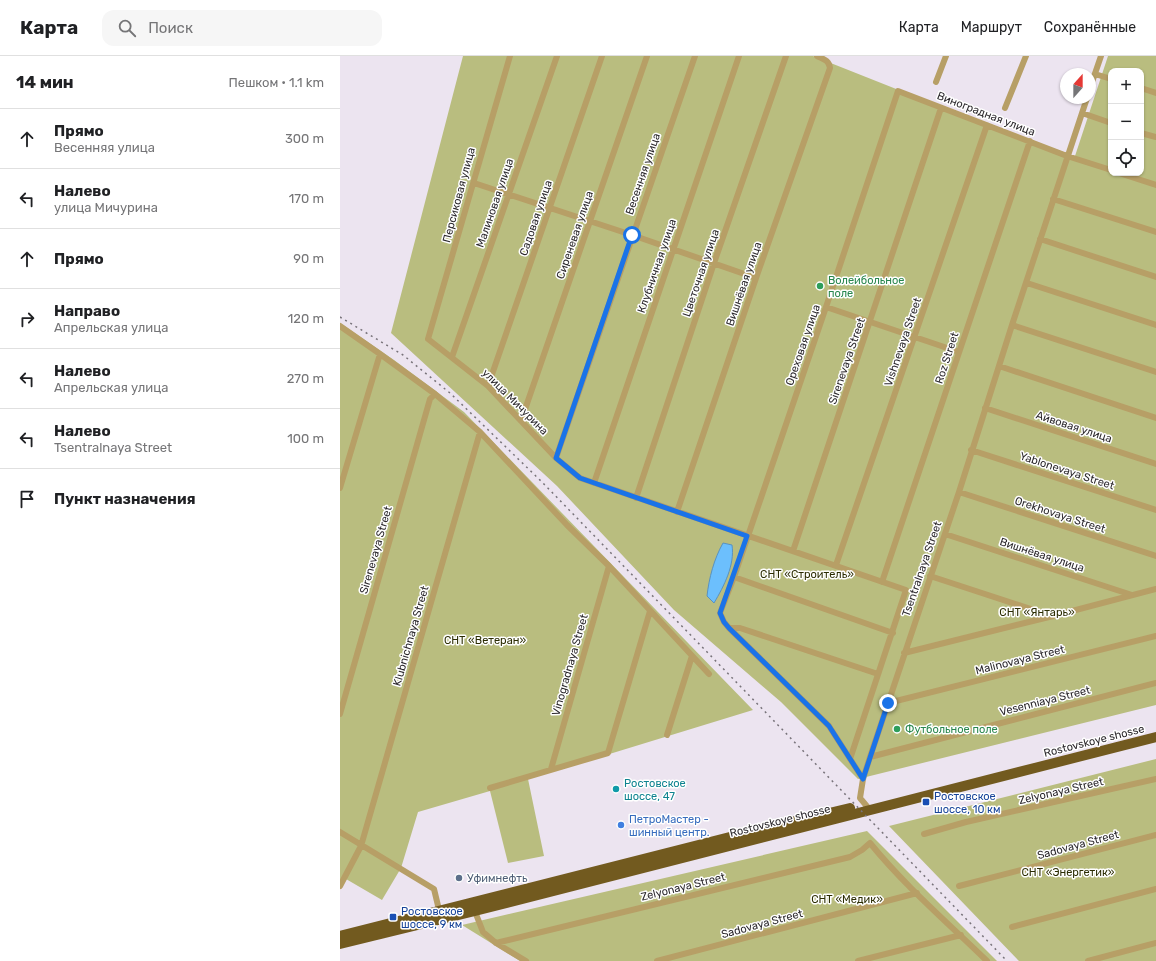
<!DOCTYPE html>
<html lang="ru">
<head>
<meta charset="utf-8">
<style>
  :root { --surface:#fff; --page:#f6f6f6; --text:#202124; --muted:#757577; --line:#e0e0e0 }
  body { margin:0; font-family:Rubik,sans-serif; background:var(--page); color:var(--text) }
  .controls { position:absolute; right:12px; top:12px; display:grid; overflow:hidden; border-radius:8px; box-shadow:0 1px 3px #0004 }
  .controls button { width:36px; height:36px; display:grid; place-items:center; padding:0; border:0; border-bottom:1px solid var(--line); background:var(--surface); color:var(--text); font:20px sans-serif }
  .compass { position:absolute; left:720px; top:12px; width:36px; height:36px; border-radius:50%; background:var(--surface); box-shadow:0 1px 3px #0004; rotate:21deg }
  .stop { position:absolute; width:12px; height:12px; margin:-9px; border:3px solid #1a73e8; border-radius:50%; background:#fff }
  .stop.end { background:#1a73e8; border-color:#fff; box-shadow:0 1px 4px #0008 }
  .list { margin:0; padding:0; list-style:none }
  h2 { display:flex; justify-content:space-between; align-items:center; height:52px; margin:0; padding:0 16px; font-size:17px }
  h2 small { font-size:13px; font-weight:400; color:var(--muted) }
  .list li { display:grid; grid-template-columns:26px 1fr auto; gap:12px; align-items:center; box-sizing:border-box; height:60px; padding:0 16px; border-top:1px solid var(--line) }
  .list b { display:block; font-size:15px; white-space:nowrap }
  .list p { margin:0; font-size:13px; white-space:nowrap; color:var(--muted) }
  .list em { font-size:13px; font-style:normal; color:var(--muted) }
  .icon { flex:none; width:22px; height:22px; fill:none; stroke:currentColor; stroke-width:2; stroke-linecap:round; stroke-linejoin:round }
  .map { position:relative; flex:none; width:816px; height:905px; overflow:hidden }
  header { display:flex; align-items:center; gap:24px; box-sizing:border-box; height:56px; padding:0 20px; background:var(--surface); border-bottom:1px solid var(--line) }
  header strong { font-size:19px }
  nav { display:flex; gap:22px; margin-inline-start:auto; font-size:14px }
  .search { width:280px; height:36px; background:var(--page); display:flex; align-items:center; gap:10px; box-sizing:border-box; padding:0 14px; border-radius:12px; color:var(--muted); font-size:15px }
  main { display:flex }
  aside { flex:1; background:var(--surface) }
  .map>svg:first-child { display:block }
  .green { fill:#b9bd7f; fill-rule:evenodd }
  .water { fill:#6cbffd; stroke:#5992bf }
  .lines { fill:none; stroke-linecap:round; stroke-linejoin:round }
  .minor { stroke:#b79f66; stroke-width:6 }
  .trunk { stroke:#725a1f; stroke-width:10 }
  .rail { stroke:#78737a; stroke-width:1.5; stroke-dasharray:2 4; stroke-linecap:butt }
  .route { stroke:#1a73e8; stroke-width:5 }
  .leisure-dot { fill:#2e9e5b; stroke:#fff; stroke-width:1.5 }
  .culture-dot { fill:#0f9aa8; stroke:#fff; stroke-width:1.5 }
  .transit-dot { fill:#1a4fb4; stroke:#fff; stroke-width:1.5 }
  .shop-dot { fill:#3f7fe0; stroke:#fff; stroke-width:1.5 }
  .service-dot { fill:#5c6f8a; stroke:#fff; stroke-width:1.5 }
  .labels { text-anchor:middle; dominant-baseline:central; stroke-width:3; stroke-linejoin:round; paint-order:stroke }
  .street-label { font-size:11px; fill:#2c292d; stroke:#fff }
  .leisure-label { font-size:11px; fill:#27864d; stroke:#fff; text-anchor:start }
  .park-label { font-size:11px; fill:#2b2c02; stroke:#fff }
  .culture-label { font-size:11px; fill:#0d838f; stroke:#fff; text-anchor:start }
  .transit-label { font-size:11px; fill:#164399; stroke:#fff; text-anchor:start }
  .shop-label { font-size:11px; fill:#366cbe; stroke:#fff; text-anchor:start }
  .service-label { font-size:11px; fill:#4e5e75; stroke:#fff; text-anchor:start }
</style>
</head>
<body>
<header>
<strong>Карта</strong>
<div class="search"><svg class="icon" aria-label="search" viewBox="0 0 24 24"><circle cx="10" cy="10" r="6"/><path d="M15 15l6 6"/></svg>Поиск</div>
<nav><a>Карта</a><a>Маршрут</a><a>Сохранённые</a></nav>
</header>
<main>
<aside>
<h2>14 мин<small>Пешком · 1.1 km</small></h2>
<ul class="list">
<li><svg class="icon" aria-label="ahead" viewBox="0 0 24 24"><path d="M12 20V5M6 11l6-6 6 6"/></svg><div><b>Прямо</b><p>Весенняя улица</p></div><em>300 m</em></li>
<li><svg class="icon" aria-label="left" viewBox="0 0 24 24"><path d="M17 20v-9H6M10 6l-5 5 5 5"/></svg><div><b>Налево</b><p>улица Мичурина</p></div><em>170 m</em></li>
<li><svg class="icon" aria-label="ahead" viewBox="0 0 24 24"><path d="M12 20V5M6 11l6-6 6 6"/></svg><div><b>Прямо</b></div><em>90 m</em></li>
<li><svg class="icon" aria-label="right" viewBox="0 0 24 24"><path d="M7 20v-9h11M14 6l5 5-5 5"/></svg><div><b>Направо</b><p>Апрельская улица</p></div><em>120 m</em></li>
<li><svg class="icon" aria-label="left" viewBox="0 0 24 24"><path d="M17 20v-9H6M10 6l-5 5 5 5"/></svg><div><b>Налево</b><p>Апрельская улица</p></div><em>270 m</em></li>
<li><svg class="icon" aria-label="left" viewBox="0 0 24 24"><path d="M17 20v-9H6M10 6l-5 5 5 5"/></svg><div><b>Налево</b><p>Tsentralnaya Street</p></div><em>100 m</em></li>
<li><svg class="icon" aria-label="arrive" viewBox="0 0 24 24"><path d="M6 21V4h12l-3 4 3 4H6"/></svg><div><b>Пункт назначения</b></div></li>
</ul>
</aside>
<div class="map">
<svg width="816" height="905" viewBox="0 0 816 905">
  <rect width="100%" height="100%" fill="#ece4f0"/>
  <path class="green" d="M 123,0 L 473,0 L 647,69 L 735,100 L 768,0 L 816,0 L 816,649 L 518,723 L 441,646 L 334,554 L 217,430 L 51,277 ZM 771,15 L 801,15 L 801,117 L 771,117 Z
    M 0,267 L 54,304 L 124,356 L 413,654 L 188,723 L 204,800 L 168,807 L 150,735 L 78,756 L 61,812 L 42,844 L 6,823 L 0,833 Z
    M 816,703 L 816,905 L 679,905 L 549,770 Z
    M 527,775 L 657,905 L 180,905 L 122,869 Z"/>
  <path class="water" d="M 383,487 L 392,489 C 395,509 384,530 374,547 L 367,540 C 369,522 374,503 383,487 Z"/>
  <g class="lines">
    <path class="minor" d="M 170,0 C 142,94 116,189 88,283 L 148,330 L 216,402 L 240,422 L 566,534 L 510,703
      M 755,18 L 771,23
      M 596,26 L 606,0
      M 750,32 L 761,0
      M 801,32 L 816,37
      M 665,52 L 686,0
      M 742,57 L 771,67
      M 801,77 L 816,81
      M 779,117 L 816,129
      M 134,127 L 292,179 L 416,222
      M 713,143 L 816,176
      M 700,183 L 816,221
      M 687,227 L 816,269
      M 486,251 L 619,296
      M 672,269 L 816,316
      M 0,270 L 40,298 L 95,338 L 140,376 L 227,469 L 269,510 L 369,618
      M 112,301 L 217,0
      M 659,310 L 816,362
      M 148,330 L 262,0
      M 645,352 L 816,408
      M 181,365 L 307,0
      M 631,394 L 816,454
      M 216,402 L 355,0
      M 254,427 L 399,0
      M 0,432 L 40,298
      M 619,436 L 816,500
      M 296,442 L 374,207 L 446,0
      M 337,456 L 416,222 L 490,12 C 489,4 483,3 477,0
      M 605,478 L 792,539
      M 453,495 L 601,52
      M 496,509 L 647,69
      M 590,520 L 712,560
      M 394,521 L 553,577
      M 542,526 L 690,85
      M 389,572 L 400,572 L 538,618
      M 564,597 L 713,560 L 816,533
      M 548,647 L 816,580
      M 0,658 L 90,343 L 95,338
      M 327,679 L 352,600
      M 530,701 L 816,627
      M 211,713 L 269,510
      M 523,723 L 489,670 L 389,572 L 384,566 L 380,557 L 394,521 L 486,251 L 558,35 L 727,100 L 771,114
      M 150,732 L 268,697 L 310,555
      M 530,754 L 520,742 L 523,723 L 530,701 L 619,436 L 672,269 L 747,42
      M 0,776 L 94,833 L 100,858
      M 584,778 L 626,766 L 816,723
      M 0,830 L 21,790 L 140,376
      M 619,830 L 816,779
      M 134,853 L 143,876 L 156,887 L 186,905
      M 672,871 L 816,833
      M 156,887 L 510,801 L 522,794 L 530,787 C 565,830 608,867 647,905
      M 317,905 L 577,837
      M 518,905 L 621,879
      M 748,905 L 816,887"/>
    <path class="trunk" d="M 0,880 L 426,772 L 510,752
      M 0,888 L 135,855 L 816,681"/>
    <path class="rail" d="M 0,261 L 63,299 L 110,337 L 202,426 L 667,905"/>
  </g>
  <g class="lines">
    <path class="route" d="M 292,179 L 216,402 L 240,422 L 407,480 L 380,557 L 384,566 L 389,572 L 489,670 L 523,723 L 548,647"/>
  </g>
  <g class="leisure-dot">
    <circle cx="480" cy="230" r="4"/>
    <circle cx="557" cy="673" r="4"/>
  </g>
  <circle class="culture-dot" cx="276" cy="733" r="4"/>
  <g class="transit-dot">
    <rect x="582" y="742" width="8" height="8" rx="2"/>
    <rect x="49" y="857" width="8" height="8" rx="2"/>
  </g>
  <circle class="shop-dot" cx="281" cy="769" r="4"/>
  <circle class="service-dot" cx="119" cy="822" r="4"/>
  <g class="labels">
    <g class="street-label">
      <text transform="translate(646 58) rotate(21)">Виноградная улица</text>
      <text transform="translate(303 118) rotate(-71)">Весенняя улица</text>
      <text transform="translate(119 139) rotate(-75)">Персиковая улица</text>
      <text transform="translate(155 147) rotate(-71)">Малиновая улица</text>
      <text transform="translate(196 162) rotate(-71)">Садовая улица</text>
      <text transform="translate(235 179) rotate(-71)">Сиреневая улица</text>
      <text transform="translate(317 210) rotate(-71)">Клубничная улица</text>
      <text transform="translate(361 217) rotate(-71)">Цветочная улица</text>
      <text transform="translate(404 228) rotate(-71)">Вишнёвая улица</text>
      <text transform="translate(563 286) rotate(-71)">Vishnevaya Street</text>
      <text transform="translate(463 289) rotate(-71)">Ореховая улица</text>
      <text transform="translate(607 302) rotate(-72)">Roz Street</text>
      <text transform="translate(507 305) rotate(-71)">Sirenevaya Street</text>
      <text transform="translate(175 346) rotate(45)">улица Мичурина</text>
      <text transform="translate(734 371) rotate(18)">Айвовая улица</text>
      <text transform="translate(727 415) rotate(18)">Yablonevaya Street</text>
      <text transform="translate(720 459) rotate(18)">Orekhovaya Street</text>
      <text transform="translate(36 494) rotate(-74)">Sirenevaya Street</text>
      <text transform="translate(702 499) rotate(18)">Вишнёвая улица</text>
      <text transform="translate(582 513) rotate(-71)">Tsentralnaya Street</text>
      <text transform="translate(71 580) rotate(-74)">Klubnichnaya Street</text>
      <text transform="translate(680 604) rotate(-14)">Malinovaya Street</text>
      <text transform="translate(230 609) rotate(-74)">Vinogradnaya Street</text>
      <text transform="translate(705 645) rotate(-14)">Vesenniaya Street</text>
      <text transform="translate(754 685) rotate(-14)">Rostovskoye shosse</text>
      <text transform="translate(721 735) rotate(-13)">Zelyonaya Street</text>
      <text transform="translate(440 765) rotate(-14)">Rostovskoye shosse</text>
      <text transform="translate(738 789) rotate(-15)">Sadovaya Street</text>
      <text transform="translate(343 831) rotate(-14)">Zelyonaya Street</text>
      <text transform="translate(422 868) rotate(-15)">Sadovaya Street</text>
    </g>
    <g class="leisure-label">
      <text x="488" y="224">Волейбольное<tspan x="488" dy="13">поле</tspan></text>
      <text x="565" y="673">Футбольное поле</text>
    </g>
    <g class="park-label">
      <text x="467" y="518">СНТ «Строитель»</text>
      <text x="697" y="556">СНТ «Янтарь»</text>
      <text x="145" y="584">СНТ «Ветеран»</text>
      <text x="728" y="816">СНТ «Энергетик»</text>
      <text x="507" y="843">СНТ «Медик»</text>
    </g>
    <g class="culture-label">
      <text x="284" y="727">Ростовское<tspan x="284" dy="13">шоссе, 47</tspan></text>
    </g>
    <g class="transit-label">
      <text x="594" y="740">Ростовское<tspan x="594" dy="13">шоссе, 10 км</tspan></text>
      <text x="61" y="855">Ростовское<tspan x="61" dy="13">шоссе, 9 км</tspan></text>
    </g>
    <g class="shop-label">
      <text x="289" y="763">ПетроМастер -<tspan x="289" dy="13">шинный центр.</tspan></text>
    </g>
    <g class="service-label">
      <text x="127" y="822">Уфимнефть</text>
    </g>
  </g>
</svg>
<div class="controls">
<button>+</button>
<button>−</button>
<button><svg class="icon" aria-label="locate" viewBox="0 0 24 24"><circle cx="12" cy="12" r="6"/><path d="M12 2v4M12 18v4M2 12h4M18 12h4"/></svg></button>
</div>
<svg class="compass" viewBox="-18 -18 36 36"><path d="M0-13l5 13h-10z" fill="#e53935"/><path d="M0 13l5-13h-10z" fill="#757577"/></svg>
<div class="stop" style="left:292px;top:179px"></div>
<div class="stop end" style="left:548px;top:647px"></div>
</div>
</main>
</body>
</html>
